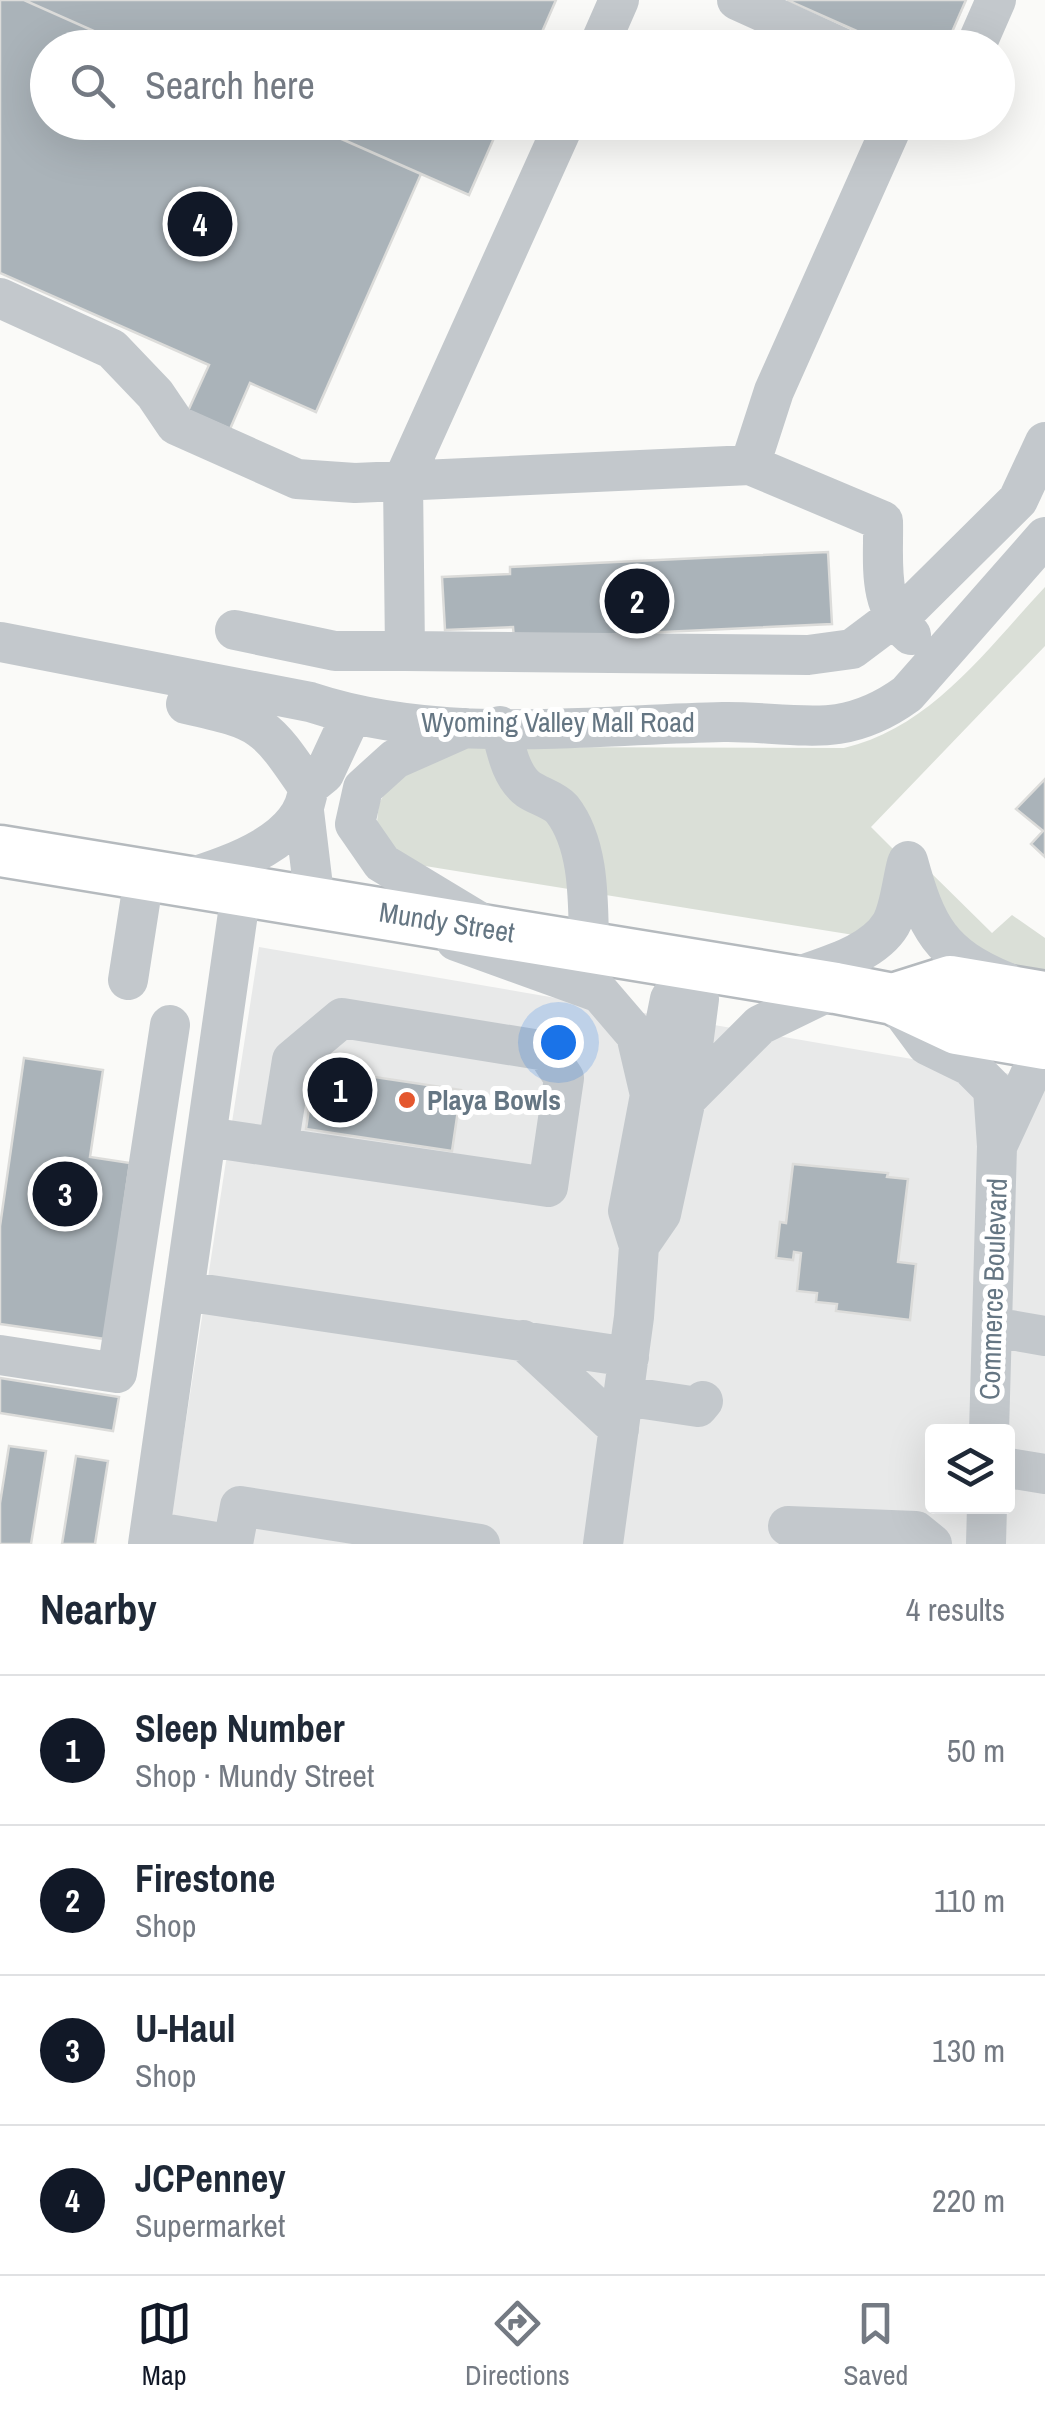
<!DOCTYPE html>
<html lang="en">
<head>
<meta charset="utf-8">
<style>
  :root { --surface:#fff; --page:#f2f2f3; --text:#1f2937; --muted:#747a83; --line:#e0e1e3; --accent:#111827 }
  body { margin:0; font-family:"Archivo Narrow",sans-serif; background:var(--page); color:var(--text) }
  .controls { position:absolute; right:30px; bottom:30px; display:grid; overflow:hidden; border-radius:10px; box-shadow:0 10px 40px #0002 }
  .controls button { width:90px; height:90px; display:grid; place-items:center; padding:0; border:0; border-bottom:2px solid var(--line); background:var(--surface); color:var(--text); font:50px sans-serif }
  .you { position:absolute; left:558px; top:1042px; width:35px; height:35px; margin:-25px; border:8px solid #fff; border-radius:50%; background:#1a73e8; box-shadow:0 0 0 15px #1a73e833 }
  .badge { display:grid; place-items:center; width:65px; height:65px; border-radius:50%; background:var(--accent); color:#fff; font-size:32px; font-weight:700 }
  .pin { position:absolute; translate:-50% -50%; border:5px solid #fff; box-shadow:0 2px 10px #0006 }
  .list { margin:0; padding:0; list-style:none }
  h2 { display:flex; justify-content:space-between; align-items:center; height:130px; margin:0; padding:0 40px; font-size:42px }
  h2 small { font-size:32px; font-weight:400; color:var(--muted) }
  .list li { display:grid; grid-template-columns:65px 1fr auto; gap:30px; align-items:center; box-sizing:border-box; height:150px; padding:0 40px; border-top:2px solid var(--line) }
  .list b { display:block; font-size:38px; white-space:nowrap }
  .list p { margin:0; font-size:32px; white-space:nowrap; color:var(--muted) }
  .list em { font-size:32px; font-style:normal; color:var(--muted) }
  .icon { flex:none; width:55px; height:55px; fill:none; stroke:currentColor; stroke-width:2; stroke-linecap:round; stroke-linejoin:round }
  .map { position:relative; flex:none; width:1045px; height:1544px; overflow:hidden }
  .search { position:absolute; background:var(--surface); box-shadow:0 10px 40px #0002; left:30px; right:30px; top:30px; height:110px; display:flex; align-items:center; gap:25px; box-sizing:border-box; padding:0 35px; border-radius:55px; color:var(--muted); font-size:38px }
  .sheet { height:730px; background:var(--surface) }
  nav { display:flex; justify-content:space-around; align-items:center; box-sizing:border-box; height:140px; border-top:2px solid var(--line); background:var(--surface); font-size:28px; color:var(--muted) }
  nav a { display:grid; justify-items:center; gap:5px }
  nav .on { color:var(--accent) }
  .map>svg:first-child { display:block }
  .built { fill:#e8e9e9; fill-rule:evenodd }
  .green { fill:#dadfd7 }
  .building { fill:#aab3b9; stroke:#dcdcda; stroke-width:2.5 }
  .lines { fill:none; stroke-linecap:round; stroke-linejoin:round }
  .major-casing { stroke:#b5babe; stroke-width:55 }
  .minor { stroke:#c3c8cc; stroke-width:40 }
  .major { stroke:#fff; stroke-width:50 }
  .poi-dot { fill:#e4572e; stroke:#fff; stroke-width:4 }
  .labels { text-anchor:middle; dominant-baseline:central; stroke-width:10; stroke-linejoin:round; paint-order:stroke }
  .street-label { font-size:28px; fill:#657683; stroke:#fff }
  .poi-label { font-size:28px; font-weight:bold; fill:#657683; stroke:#fff; text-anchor:start }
</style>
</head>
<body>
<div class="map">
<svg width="1045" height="1544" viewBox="0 0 1045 1544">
  <rect width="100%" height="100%" fill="#fafaf8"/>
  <path class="built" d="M 259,947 L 982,1071 L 1045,1077 L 1045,1544 L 167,1544 ZM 932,1432 L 1008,1432 L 1008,1506 L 932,1506 Z"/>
  <path class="green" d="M 1045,587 L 1045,646 L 871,827 L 899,855 L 889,910 L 860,936 L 419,865 L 394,851 L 377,822 L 379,803 L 399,770 L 461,747 L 844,748 C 931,728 987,649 1045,587 Z
    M 922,864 L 992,933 L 1012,915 L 1045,938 L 1045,970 L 997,964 L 945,931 Z"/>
  <path class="building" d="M 0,0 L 24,0 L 132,48 L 48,48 L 48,122 L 303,122 L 421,174 L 316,412 L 250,383 L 230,429 L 188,411 L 209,365 L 0,273 Z
    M 24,0 L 556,0 L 535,48 L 132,48 Z
    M 787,0 L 966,0 L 945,48 L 895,48 Z
    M 303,122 L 501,122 L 469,195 Z
    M 828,552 L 832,624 L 514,639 L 513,627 L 445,630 L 442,577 L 510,574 L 510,567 Z
    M 1045,779 L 1045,857 L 1031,844 L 1043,831 L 1016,809 Z
    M 24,1058 L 103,1070 L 90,1157 L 130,1163 L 105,1339 L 0,1324 L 0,1226 Z
    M 315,1068 L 461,1090 L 452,1151 L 306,1129 Z
    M 793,1164 L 888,1173 L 887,1177 L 908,1179 L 898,1262 L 916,1264 L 910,1320 L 836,1311 L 837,1304 L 816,1302 L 817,1293 L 797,1291 L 801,1253 L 794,1252 L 793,1260 L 776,1258 L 780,1222 L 786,1223 Z
    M 0,1378 L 119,1397 L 113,1431 L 0,1413 Z
    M 9,1446 L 46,1451 L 31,1544 L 0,1544 L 0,1503 Z
    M 76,1456 L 108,1461 L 95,1544 L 62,1544 Z"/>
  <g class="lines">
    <g class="major-casing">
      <path id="major" d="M 0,851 L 836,988 L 893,999 L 957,1029 L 1045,1044
        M 893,999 L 950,981 L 1045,997"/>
    </g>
    <path class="minor" d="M 737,0 L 842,48
      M 598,48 L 619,0
      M 975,48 L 996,0
      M 565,122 L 403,481 L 405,651 L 808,655 L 852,649 L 888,622 L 895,622 L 1018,500 L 1045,442
      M 0,298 L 112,349 L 155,394 L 176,425 L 297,479 L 355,483 L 750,465 L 883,521 C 884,563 876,606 911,635
      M 750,465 L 774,391 L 894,122
      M 235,630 L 335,651 L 405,651
      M 0,642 L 310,702 C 440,745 588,725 723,722 C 757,721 806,729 838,724 C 864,720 885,710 907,694 L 1045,537
      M 500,726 C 506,748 510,775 528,789 C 538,796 554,800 562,809 C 590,845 588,902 589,945
      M 465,728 L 395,759 L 363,788 L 355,824 L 382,863 L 488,927
      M 308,787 L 324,774 L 351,716
      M 304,811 L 315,903
      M 908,861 C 926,927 940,955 1006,982
      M 184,880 C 227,866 306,842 308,787 C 265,724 263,721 186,704
      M 456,941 L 600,993 L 636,1035 L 650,1095 L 628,1211 L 639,1246 L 634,1317 L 603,1544
      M 128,980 L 144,877
      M 788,980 C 821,967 872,956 891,924 C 900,908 902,881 907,863
      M 893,999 L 927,1045 L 970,1066 L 993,1089 L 997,1146 L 989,1432
      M 653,1084 L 670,999 L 693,961
      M 686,1099 L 699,999 L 693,961
      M 207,1137 L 548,1187 L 564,1078 L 546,1051 L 342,1018 L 292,1060 L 278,1147
      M 999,1142 L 1030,1075 L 1045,1066
      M 639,1246 L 661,1214 L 686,1099 L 760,1025 L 836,988
      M 184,1291 L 629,1357
      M 993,1327 L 1045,1336
      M 523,1340 L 619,1429
      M 0,1355 L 117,1373 L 170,1025
      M 624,1396 L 698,1407 L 703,1401
      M 1008,1468 L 1045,1474
      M 788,1526 L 916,1531 L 932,1544
      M 150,1531 L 228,1544
      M 148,1544 L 241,892
      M 233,1544 L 240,1506 L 480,1544
      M 986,1544 L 987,1506"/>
    <use href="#major" class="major"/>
  </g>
  <circle class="poi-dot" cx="407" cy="1100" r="10"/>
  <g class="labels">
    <g class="street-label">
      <text x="558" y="722">Wyoming Valley Mall Road</text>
      <text transform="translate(447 922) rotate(9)">Mundy Street</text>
      <text transform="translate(993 1289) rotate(-88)">Commerce Boulevard</text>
    </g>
    <g class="poi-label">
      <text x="427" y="1100">Playa Bowls</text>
    </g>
  </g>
</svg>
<div class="controls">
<button><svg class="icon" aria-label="layers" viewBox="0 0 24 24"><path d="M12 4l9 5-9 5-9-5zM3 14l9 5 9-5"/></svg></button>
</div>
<div class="you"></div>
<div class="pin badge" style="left:340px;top:1090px">1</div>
<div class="pin badge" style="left:637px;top:601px">2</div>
<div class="pin badge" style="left:65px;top:1194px">3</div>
<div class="pin badge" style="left:200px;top:224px">4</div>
<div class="search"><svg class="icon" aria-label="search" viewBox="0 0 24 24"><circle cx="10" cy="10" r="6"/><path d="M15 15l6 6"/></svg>Search here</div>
</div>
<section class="sheet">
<h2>Nearby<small>4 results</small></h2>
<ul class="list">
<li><span class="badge">1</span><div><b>Sleep Number</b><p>Shop · Mundy Street</p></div><em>50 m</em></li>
<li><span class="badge">2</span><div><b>Firestone</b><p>Shop</p></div><em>110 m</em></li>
<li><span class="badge">3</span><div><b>U-Haul</b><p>Shop</p></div><em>130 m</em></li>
<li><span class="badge">4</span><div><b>JCPenney</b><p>Supermarket</p></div><em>220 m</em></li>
</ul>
</section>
<nav>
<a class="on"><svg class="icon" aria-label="map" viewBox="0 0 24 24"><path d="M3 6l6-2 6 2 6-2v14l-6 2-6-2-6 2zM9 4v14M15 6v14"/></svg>Map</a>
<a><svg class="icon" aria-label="directions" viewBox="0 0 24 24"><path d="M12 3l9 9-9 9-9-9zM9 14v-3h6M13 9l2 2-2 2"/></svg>Directions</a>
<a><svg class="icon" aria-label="saved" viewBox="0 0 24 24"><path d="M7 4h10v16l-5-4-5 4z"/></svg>Saved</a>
</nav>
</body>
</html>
